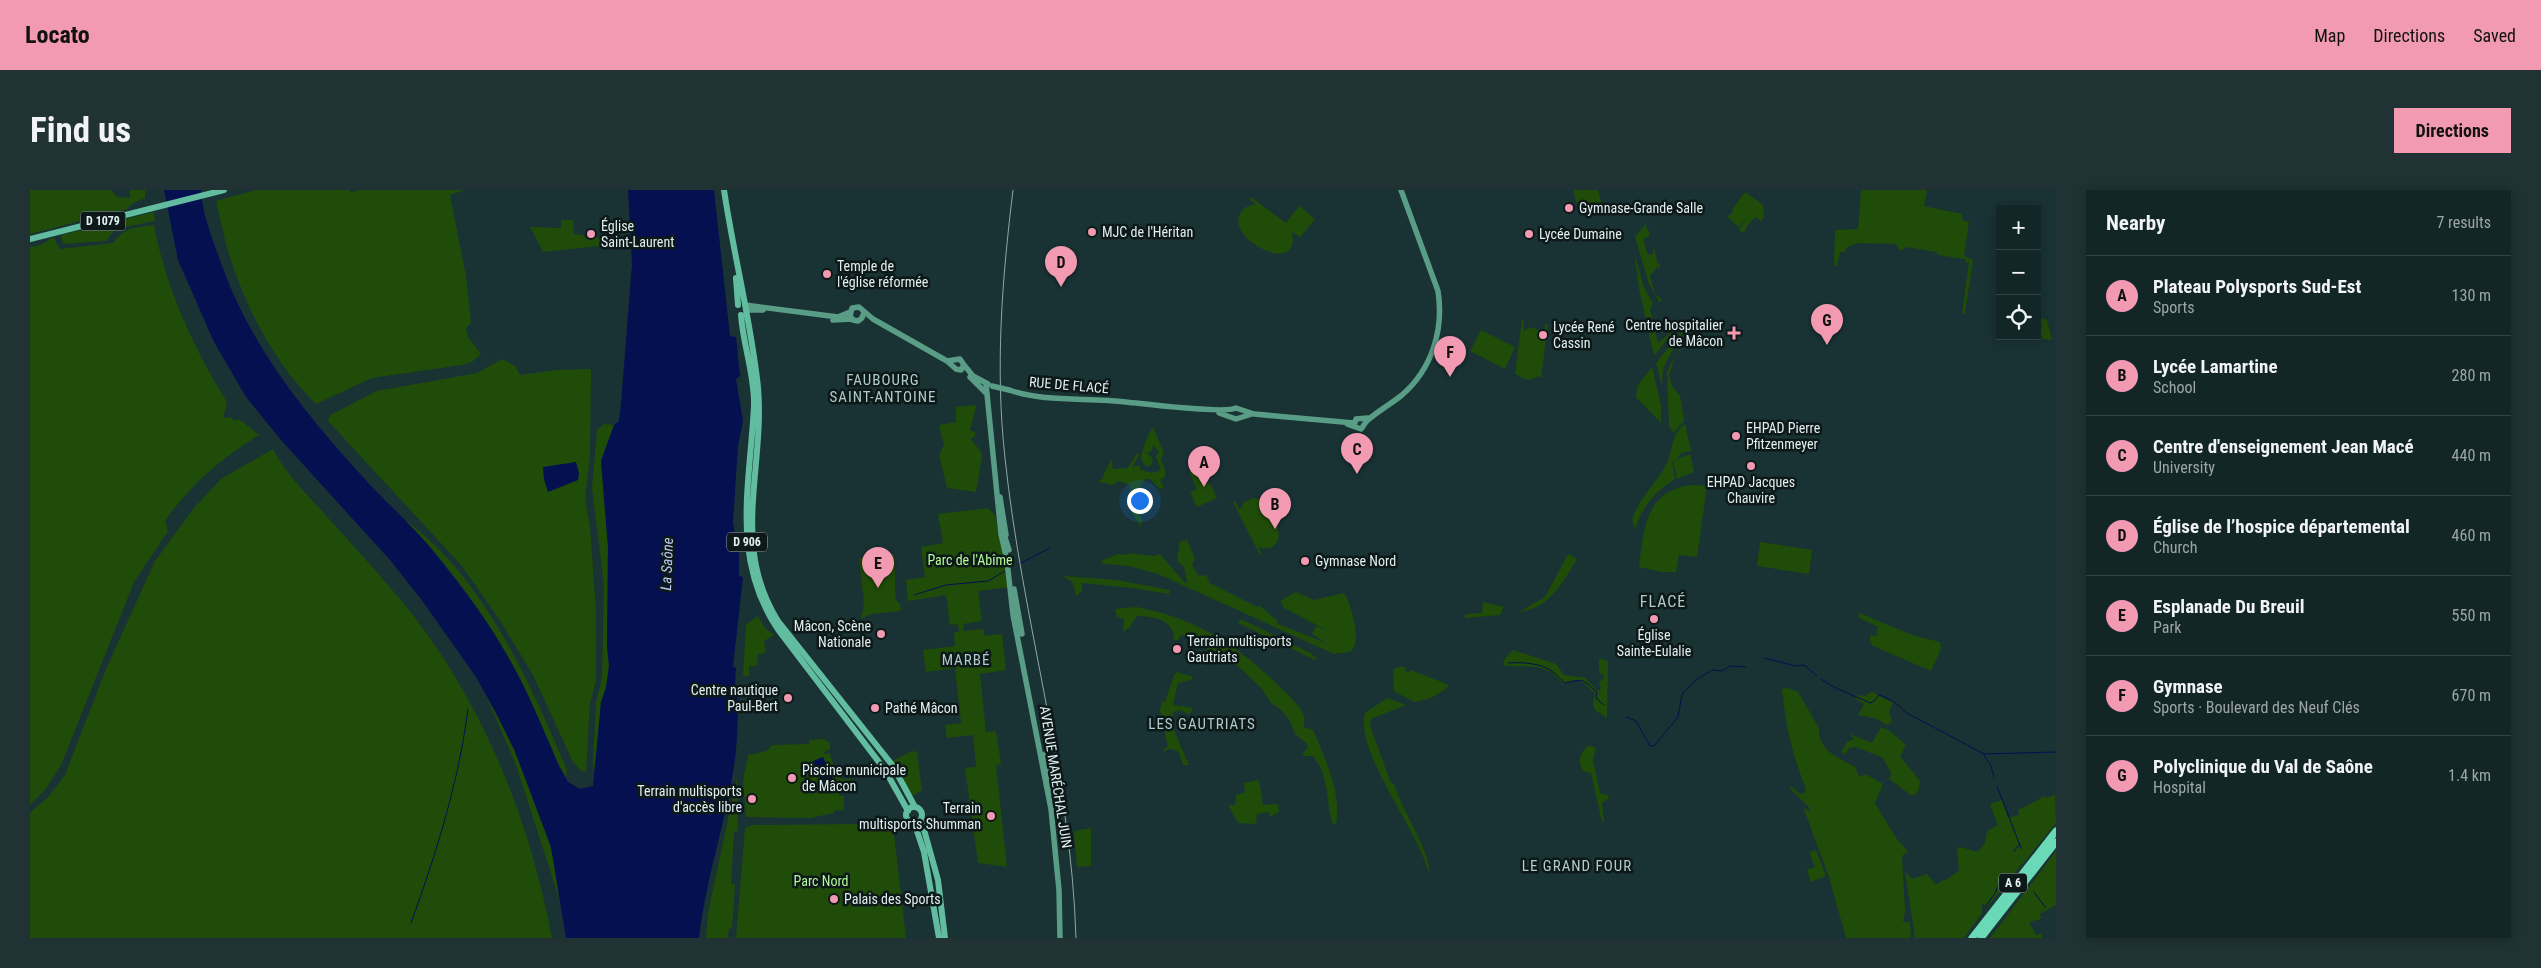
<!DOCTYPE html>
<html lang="en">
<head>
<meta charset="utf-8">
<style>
  :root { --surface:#132627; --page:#203233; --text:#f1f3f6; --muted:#9da5a7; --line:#324344; --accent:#f19ab1 }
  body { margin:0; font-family:"Roboto Condensed",sans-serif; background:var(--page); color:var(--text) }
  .controls { position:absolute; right:15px; top:15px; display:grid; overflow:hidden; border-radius:0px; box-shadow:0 2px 12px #0003 }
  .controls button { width:45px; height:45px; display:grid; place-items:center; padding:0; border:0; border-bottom:1px solid var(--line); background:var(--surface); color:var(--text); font:25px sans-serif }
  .you { position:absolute; left:1109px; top:310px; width:18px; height:18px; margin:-12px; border:4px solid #fff; border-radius:50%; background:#1a73e8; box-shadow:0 0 0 8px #1a73e833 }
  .badge { display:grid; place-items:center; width:32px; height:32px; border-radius:50%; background:var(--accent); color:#111; font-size:16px; font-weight:700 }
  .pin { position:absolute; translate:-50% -41px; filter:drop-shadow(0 1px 2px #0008) }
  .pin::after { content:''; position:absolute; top:26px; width:18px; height:15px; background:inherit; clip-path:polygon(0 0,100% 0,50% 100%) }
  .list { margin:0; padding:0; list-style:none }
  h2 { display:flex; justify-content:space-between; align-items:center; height:65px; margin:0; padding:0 20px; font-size:21px }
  h2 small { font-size:16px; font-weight:400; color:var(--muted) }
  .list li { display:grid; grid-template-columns:32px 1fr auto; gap:15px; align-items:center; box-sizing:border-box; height:80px; padding:0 20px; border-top:1px solid var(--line) }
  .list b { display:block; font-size:19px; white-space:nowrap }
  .list p { margin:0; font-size:16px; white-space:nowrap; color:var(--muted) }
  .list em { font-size:16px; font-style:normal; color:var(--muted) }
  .icon { flex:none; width:28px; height:28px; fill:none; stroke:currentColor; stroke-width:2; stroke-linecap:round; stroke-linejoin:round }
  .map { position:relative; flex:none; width:2026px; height:748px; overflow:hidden; border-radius:0px }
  header { display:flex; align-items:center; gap:30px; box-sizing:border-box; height:70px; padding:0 25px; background:var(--accent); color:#111 }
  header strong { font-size:24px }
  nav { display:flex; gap:28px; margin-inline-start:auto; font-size:18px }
  .intro { display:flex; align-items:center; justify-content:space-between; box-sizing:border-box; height:120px; padding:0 30px }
  h1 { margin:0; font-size:35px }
  .button { padding:12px 22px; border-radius:0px; background:var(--accent); color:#111; font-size:18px; font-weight:700 }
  main { display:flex; gap:30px; padding:0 30px }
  aside { flex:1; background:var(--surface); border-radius:0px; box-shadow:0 2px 12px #0003 }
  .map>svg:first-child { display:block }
  .green { fill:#204c09 }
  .water { fill:#051050 }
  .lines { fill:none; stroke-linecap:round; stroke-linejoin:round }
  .stream { stroke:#051050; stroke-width:1 }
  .secondary { stroke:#599d86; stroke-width:5.5 }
  .primary { stroke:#62bc9f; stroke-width:6 }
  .motorway { stroke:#6ad9b5; stroke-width:7 }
  .rail { stroke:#93a5a6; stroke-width:1 }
  .secondary-bridge { stroke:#599d86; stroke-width:5.5 }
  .poi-dot { fill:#f19ab1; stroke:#0d1818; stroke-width:2 }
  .labels { text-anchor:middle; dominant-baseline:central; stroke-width:5; stroke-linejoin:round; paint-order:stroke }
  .shield { fill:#0d1818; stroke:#a1aeaf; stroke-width:1 }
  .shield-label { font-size:12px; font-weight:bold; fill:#e1eff0 }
  .poi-label { font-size:14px; fill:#e1eff0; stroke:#0d1818; text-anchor:start }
  .street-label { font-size:14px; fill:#e1eff0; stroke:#0d1818 }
  .park-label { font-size:14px; fill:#b2f998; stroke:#0d1818 }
  .neighbourhood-label { font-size:15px; letter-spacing:1px; fill:#afcbcd; stroke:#0d1818 }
  .water-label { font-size:15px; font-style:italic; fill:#b9caf1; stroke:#0d1818 }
  .quarter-label { font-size:16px; letter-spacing:1px; fill:#afcbcd; stroke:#0d1818 }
</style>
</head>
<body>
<header>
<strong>Locato</strong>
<nav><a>Map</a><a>Directions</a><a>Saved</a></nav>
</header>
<div class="intro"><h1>Find us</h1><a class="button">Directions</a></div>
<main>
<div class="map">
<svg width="2026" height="748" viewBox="0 0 2026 748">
  <rect width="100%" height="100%" fill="#193234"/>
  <path class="green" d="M 0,0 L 81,0 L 87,7 L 100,8 L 100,0 L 115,0 L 115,8 L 103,13 L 97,19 L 0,44 Z
    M 226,0 L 319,0 L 321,2 L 330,0 L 435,0 L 420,5 L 436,86 L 441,133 L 436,138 L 438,147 L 451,164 L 442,172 L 432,175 L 342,188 L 286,214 C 247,176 217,121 201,70 C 194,51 191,30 186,11 Z
    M 1543,0 L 1568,0 L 1572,16 L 1549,22 Z
    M 1831,0 L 1897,0 L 1894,16 L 1932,24 L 1932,30 L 1939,32 L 1934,66 L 1943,70 L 1935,123 L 1932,123 L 1939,73 L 1935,72 L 1936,69 L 1907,65 L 1907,62 L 1876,57 L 1871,61 L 1865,54 L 1828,53 L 1817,57 L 1815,62 L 1810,62 L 1807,76 L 1804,75 L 1805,40 L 1828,39 Z
    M 1714,3 L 1717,3 L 1733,15 L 1734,27 L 1731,31 L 1725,27 L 1717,36 L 1714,43 L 1709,40 L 1716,29 L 1709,37 L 1697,27 L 1703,22 L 1702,20 Z
    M 1221,7 L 1272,45 L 1270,47 L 1262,42 C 1272,88 1196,50 1210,24 C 1213,17 1219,15 1226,15 L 1219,9 Z
    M 1269,16 L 1285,29 L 1272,45 L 1256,33 Z
    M 124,22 L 125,31 L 85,39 L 76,51 L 33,54 L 31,45 Z
    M 531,30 L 543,30 L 544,44 L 553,45 L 556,49 L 571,47 L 569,56 L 513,62 L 500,37 L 531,38 Z
    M 1617,32 L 1616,37 L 1620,43 L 1618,47 L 1613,49 L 1618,65 L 1623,64 L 1624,57 L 1628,74 L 1630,73 L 1630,78 L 1627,77 L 1620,86 L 1625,104 L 1632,109 L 1630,113 L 1619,94 L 1605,47 Z
    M 124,35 C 136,99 163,157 197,212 L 193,228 L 201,227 L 204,231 L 209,229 L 229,245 C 192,268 166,290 139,325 L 135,331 L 138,341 L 104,392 L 31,575 L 15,600 L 0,615 L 0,57 L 11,55 L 23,47 L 30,59 L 83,53 C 96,36 104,38 124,35 Z
    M 1604,62 L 1614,97 L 1623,114 L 1620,119 L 1628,153 L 1647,137 L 1624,166 L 1610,104 Z
    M 2007,126 L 2017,130 L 2022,149 L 2019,150 L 2013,149 L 2007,142 Z
    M 1492,130 L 1494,130 L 1493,141 L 1503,137 L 1514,144 L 1515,134 L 1518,134 L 1511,188 L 1508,186 C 1497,194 1493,187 1485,184 Z
    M 1451,140 L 1485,157 L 1475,179 L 1440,161 Z
    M 1651,141 L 1653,142 L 1633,178 L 1632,196 L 1626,173 Z
    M 1658,144 L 1660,146 L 1645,167 L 1639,185 L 1642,196 L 1650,206 L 1654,231 L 1643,243 L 1639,236 L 1637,181 Z
    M 472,169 L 485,176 L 490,185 L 526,180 L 561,179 L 560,267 L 555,309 L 560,337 L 566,421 L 566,491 L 560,513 L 556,582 L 551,581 L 543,572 L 503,485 L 469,429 L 432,376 L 298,231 L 300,225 L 347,201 L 447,183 Z
    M 1622,177 L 1631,215 L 1631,233 L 1606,207 L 1608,195 Z
    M 944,215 L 946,217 L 940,240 L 945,242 L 945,246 L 941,249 L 951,262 L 952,266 L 946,302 L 917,298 L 909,265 L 914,255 L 909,235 L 926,232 L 926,217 Z
    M 574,234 L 584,235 L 571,271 L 578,357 L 577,456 L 579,476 L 576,498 L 571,512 L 565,581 L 563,573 L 566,513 L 572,488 L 574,395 L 562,298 L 567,240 Z
    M 1655,234 L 1661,261 L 1651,263 L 1648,268 L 1642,271 L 1645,289 C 1624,302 1613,316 1605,339 C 1603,334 1601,329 1604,324 C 1612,304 1632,288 1639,268 C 1643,256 1643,242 1655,234 Z
    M 1123,237 L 1134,263 L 1131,269 L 1135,280 L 1135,287 L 1130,290 L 1134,297 L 1130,299 L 1120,289 L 1116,289 C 1107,297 1108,307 1111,319 L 1107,321 L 1112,330 L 1111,337 L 1102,323 L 1100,295 L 1088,291 L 1084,295 L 1068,292 L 1074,287 L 1073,286 L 1081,269 L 1083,279 L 1098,278 L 1107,263 L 1109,265 L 1102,278 L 1109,275 L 1111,280 L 1122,283 L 1131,280 L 1126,267 L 1129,261 L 1123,255 L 1122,261 L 1117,263 L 1123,269 L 1122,274 L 1117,277 L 1111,270 C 1111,262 1118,244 1123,237 Z
    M 243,259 C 255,283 274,301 292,321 C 318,350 345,379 370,409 C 450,505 499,626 522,748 L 0,748 L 0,623 L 18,607 L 35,585 L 76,479 L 125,371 L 164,318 L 191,289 Z
    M 1660,264 L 1664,282 L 1647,289 L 1643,271 Z
    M 1168,277 L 1176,294 L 1180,293 L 1187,308 L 1167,317 L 1160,302 L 1167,299 L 1159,282 Z
    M 1664,295 L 1677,296 L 1667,367 L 1649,365 L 1646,382 L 1632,382 L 1609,377 C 1614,338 1615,299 1664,295 Z
    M 1223,308 C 1245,308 1265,368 1228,357 L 1232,364 L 1230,365 L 1203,312 L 1205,311 L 1210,320 L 1214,312 Z
    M 958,318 L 965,326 L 980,397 L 948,401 L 952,431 L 933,434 L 934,441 L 953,439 L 955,446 L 972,444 L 976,480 L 950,484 L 956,542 L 966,541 L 971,574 L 966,575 L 977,677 L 948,673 L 935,578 L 946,577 L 943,545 L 917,548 L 915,535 L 931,533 L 925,478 L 896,482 L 893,460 L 925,456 L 924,442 L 929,442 L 928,434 L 920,435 L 916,405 L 878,411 L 876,390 L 895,387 L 891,357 L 913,353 L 908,324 Z
    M 375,330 C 454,387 500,493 537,580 L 536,588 C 519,558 508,525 493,494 C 464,437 420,375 375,330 Z
    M 1157,350 L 1165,369 L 1162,375 L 1169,386 L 1176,385 L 1180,393 L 1227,417 L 1230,416 L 1247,430 L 1248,434 L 1296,453 L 1282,444 L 1286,436 L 1302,443 L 1254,418 L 1250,411 L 1266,402 L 1284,410 L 1314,403 C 1321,414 1331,447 1323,459 C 1319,464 1310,462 1304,464 L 1128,384 L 1099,376 L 1073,374 L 1071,371 L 1088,364 L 1097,365 L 1098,363 L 1124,366 L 1130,364 L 1155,393 L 1157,392 L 1154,377 L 1147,371 L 1150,351 Z
    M 1730,352 L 1782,360 L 1779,384 L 1727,376 Z
    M 864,364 C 866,380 864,394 866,410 L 870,414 L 871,421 L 841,424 L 831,429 L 834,413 L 829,368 Z
    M 1538,364 L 1547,369 C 1533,392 1519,419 1489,422 L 1515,407 Z
    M 1033,386 L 1087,390 L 1140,400 L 1139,404 L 1102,398 L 1052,393 L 1052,401 L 1046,406 L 1043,393 Z
    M 1453,412 L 1474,417 L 1470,425 L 1435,428 L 1435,424 L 1452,423 Z
    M 1106,417 C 1166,428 1206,454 1249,496 C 1257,504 1270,515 1274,526 C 1276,530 1273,532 1274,537 L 1283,540 C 1295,568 1312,604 1306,635 L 1302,633 C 1296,609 1299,586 1283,566 L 1273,566 L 1273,563 L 1278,558 L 1277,554 L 1265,544 L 1260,531 L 1251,520 L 1241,513 L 1232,499 L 1209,477 L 1177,460 L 1174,452 L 1164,447 L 1151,445 L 1148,450 L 1144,450 C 1145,430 1123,426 1107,426 L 1100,437 L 1093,442 L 1094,429 L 1087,427 L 1085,419 Z
    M 1825,421 L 1882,445 L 1910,452 L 1911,459 L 1901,481 L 1843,456 L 1840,451 L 1840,445 L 1846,446 L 1848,437 L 1828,427 L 1829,424 Z
    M 728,426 L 735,438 L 744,445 L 734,451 L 736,463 L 728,464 L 727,476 L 719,476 L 719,486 L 713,486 L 716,435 Z
    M 1211,429 L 1280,463 L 1286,468 L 1285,470 L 1208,433 Z
    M 1483,460 L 1526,474 L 1534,485 L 1555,488 L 1568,501 L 1571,499 L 1569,493 L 1575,486 L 1569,483 L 1569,468 L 1578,471 L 1577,528 L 1565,520 L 1563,514 L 1565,503 L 1550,490 L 1544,490 L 1534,494 C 1530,491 1526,486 1522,483 C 1509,474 1490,477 1475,476 L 1473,471 Z
    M 1369,477 L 1375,477 L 1375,481 L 1379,482 L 1381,480 L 1419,495 C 1413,504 1395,511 1384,512 L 1364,501 L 1363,480 Z
    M 1147,482 L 1163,487 L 1161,490 L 1148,493 L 1143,515 L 1163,518 L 1159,525 L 1151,520 L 1143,522 L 1142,536 L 1159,575 L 1153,575 L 1148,561 L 1139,559 L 1133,562 L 1133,560 L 1137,557 L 1137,553 L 1130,521 L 1132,511 L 1135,512 L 1144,485 Z
    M 1758,498 L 1768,502 L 1789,538 C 1788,561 1809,568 1825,577 L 1829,586 L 1837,585 L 1853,594 L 1845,613 L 1866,648 L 1878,661 L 1872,666 L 1875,721 L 1873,732 L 1880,732 L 1881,748 L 1816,748 L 1799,687 L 1773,617 L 1779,621 L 1779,617 L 1759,598 L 1762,597 L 1770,604 L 1775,603 L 1776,599 C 1766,574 1758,548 1755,522 C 1753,514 1754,508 1751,499 Z
    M 454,501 C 480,549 506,602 520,655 C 525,672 527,691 529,708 L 486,575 Z
    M 1842,502 L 1863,513 L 1859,521 L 1862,532 L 1857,535 L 1847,529 L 1828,525 L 1834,514 L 1825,508 L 1828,505 L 1835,506 Z
    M 1357,508 L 1376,515 L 1341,529 L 1340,536 L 1361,593 L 1364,594 C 1374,625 1394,649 1400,681 L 1398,681 C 1387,638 1325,563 1335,523 Z
    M 1851,537 L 1860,541 L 1876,555 L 1870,566 L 1890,591 L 1888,602 L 1882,606 L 1859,589 L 1861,583 L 1853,568 L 1826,557 L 1819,558 L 1815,565 L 1811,562 L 1817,552 L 1824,549 L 1820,544 L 1842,553 Z
    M 794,549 L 800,553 L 800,559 L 794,562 L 795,564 L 799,563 L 806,581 L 809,580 L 810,584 L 808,585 L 812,589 L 821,589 L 821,600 L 809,600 L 809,606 L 814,606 L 814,620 L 805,620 L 804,623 L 780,628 L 716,627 L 713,591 L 718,565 L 737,561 L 742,555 L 779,554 L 779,550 Z
    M 1558,555 L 1566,558 L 1563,570 L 1570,603 L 1578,605 L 1579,608 L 1572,613 L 1574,632 L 1572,632 L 1561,583 L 1553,581 C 1547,569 1550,565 1558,555 Z
    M 882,561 L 887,562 L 892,600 L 882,606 L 862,571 Z
    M 707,588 L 708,641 L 704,642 L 701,694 L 705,695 L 702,738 L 699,739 L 698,747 L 701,748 L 676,748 L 678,723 Z
    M 1229,590 L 1233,615 L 1248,614 L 1249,622 L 1240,627 L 1239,622 L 1227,624 L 1226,634 L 1208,633 L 1198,615 L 1205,615 L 1206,605 L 1215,602 L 1214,593 Z
    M 2025,605 L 2026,633 L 1957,717 L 1952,713 L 1952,723 L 1934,748 L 1885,748 L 1875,682 L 1882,689 L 1897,684 L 1906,695 L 1913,690 L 1915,691 L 1929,680 L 1927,658 L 1930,657 L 1948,662 L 1955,653 L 1957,641 L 1968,635 L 1960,614 L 1972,610 L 1978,628 L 1989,625 L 1988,620 L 2015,606 L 2017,608 Z
    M 828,634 L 863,635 L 876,748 L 706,748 L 715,638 L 722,635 Z
    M 1061,638 L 1061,676 L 1047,677 L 1044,641 Z
    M 1786,660 L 1796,686 L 1781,692 L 1777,680 L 1785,677 L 1779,662 Z
    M 2026,661 L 2026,715 L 2010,724 L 2011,729 L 1999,732 L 2006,745 L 2011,744 L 2013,748 L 1960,748 Z"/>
  <path class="water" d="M 134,0 L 171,0 C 172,24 183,50 191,73 C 220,155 273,221 331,285 C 357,314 387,339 411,371 C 433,399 456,428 474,460 C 496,497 512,536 529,576 L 538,592 L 550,599 L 563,596 L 571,512 L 576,498 L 579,476 L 577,456 L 578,357 L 571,271 L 584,235 L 589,231 L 591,214 L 602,74 L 598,0 L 684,0 L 700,146 L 706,147 L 710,186 L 706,189 L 713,231 L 708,256 L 703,333 L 709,363 L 709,386 L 713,387 L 703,477 L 706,478 L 705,494 L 707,497 C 708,521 708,545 705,569 C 697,629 676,687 669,748 L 536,748 L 521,657 L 484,559 L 466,523 L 446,487 L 391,409 L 360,370 L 251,250 L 216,207 L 184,152 L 148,70 Z
    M 546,272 L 549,283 L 548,290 L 518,302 L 514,289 L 513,277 Z
    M 793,567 L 803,590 L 793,594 L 783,571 Z"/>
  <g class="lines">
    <path class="stream" d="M 989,374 L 1020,358
      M 884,405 L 916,395 L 958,391 L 975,381
      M 1734,468 L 1766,476 L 1774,475 L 1787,486
      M 1478,473 C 1492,472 1511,473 1523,482 C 1528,485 1530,490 1535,493 C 1554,489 1551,488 1567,502 L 1566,508 L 1574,515
      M 1791,489 C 1802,498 1826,506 1840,513 L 1843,512 L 1849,505 C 1860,509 1867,513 1875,522 L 1954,564 L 2026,562
      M 1596,527 L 1606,531 L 1620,556 L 1624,556 L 1648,527 L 1652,504 L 1666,490 L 1682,480 L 1692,481 L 1700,476 L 1716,477
      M 1954,565 L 1961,576 L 1964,587
      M 1967,596 L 1991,658
      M 1984,661 L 1990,654
      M 2004,702 L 2015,717
      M 1956,716 L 1965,703 L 1971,689
      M 381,733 C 406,664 429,591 438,519"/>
    <path class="secondary" d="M 715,115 L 808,127 L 820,122
      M 717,120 L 733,120
      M 834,122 L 832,128 L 828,131 L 823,130 L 820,126 L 822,118 L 829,117 L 843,129 L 917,171 L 926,179 L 931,180 L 934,175 L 930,169 L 917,171
      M 803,130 L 822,129
      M 934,175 L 943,186 L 958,194
      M 940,187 L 957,204
      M 956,194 L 971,344 L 977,371 L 983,425 L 1021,619 L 1029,700 L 1030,748
      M 979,200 C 1016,213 1058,207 1096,212 C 1115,214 1194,224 1206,218 L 1224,224 L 1324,233
      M 1189,223 L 1206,229 L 1222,224
      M 1317,234 L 1331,239 C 1334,236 1334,233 1338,230 C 1348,221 1361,214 1372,205 C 1402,179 1414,140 1408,101 L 1371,0
      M 1324,236 L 1326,229 L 1338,228
      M 970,307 L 976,345
      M 973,341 L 979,360
      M 984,399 L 992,444
      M 1015,564 L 1021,602"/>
    <path class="primary" d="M 694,0 C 704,67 721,131 728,197 C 735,279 700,355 748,431 L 863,576 L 885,617
      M 0,49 L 194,0
      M 706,88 L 708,115
      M 711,125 C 713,155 725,186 724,216 C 720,295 700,370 749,441 L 855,580 L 878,621
      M876 625a8 8 0 1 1 16 0a8 8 0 1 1-16 0Z
      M 891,629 L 908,690 L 915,748
      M 884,632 L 894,662 L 909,748"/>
    <path class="motorway" d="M 1942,748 L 2026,641
      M 1951,748 L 2026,652"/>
    <path class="rail" d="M 983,0 C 972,90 965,178 975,268 C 992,430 1041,585 1046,748"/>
    <path class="secondary-bridge" d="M 962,196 L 979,200"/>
  </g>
  <g class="poi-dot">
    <circle cx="1539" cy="18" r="5"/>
    <circle cx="1062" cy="42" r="5"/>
    <circle cx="561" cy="44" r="5"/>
    <circle cx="1499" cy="44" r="5"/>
    <circle cx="797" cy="84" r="5"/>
    <path d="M1701.5 135.5h5v5h5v5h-5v5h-5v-5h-5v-5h5z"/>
    <circle cx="1513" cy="145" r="5"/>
    <circle cx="1706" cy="246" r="5"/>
    <circle cx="1721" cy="276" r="5"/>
    <circle cx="1275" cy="371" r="5"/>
    <circle cx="1624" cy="429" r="5"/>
    <circle cx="851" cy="444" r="5"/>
    <circle cx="1147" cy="459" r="5"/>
    <circle cx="758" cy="508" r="5"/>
    <circle cx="845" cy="518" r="5"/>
    <circle cx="762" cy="588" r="5"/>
    <circle cx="722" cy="609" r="5"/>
    <circle cx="961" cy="626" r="5"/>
    <circle cx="804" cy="709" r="5"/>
  </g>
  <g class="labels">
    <g class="shield">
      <rect x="50.5" y="21.5" width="45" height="19" rx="4"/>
      <rect x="697" y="342.5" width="40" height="19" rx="4"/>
      <rect x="1969" y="683.5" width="28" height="19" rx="4"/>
    </g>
    <g class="shield-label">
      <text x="73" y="31">D 1079</text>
      <text x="717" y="352">D 906</text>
      <text x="1983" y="693">A 6</text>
    </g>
    <g class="poi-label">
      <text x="1549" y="18">Gymnase-Grande Salle</text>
      <text x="571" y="36">Église<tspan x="571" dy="16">Saint-Laurent</tspan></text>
      <text x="1072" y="42">MJC de l'Héritan</text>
      <text x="1509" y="44">Lycée Dumaine</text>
      <text x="807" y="76">Temple de<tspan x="807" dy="16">l'église réformée</tspan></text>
      <text x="1693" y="135" text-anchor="end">Centre hospitalier<tspan x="1693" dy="16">de Mâcon</tspan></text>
      <text x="1523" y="137">Lycée René<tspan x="1523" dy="16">Cassin</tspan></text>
      <text x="1716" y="238">EHPAD Pierre<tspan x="1716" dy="16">Pfitzenmeyer</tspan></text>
      <text x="1721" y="292" text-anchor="middle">EHPAD Jacques<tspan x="1721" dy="16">Chauvire</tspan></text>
      <text x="1285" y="371">Gymnase Nord</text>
      <text x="841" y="436" text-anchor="end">Mâcon, Scène<tspan x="841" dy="16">Nationale</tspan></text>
      <text x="1624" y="445" text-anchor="middle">Église<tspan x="1624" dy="16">Sainte-Eulalie</tspan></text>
      <text x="1157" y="451">Terrain multisports<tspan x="1157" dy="16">Gautriats</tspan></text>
      <text x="748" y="500" text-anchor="end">Centre nautique<tspan x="748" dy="16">Paul-Bert</tspan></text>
      <text x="855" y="518">Pathé Mâcon</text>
      <text x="772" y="580">Piscine municipale<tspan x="772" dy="16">de Mâcon</tspan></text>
      <text x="712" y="601" text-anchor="end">Terrain multisports<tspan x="712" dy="16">d'accès libre</tspan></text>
      <text x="951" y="618" text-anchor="end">Terrain<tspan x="951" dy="16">multisports Shumman</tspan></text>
      <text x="814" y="709">Palais des Sports</text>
    </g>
    <g class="street-label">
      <text transform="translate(1039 195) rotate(5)">RUE DE FLACÉ</text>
      <text transform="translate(1026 587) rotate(81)">AVENUE MARÉCHAL JUIN</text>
    </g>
    <g class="park-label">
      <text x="940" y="370">Parc de l'Abîme</text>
      <text x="791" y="691">Parc Nord</text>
    </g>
    <g class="neighbourhood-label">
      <text x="853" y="190">FAUBOURG<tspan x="853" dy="17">SAINT-ANTOINE</tspan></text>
      <text x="936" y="470">MARBÉ</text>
      <text x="1172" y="534">LES GAUTRIATS</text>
      <text x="1547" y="676">LE GRAND FOUR</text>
    </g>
    <g class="water-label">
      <text transform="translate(637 374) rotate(-88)">La Saône</text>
    </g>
    <g class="quarter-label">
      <text x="1633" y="411">FLACÉ</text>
    </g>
  </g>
</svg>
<div class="controls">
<button>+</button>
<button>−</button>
<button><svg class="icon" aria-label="locate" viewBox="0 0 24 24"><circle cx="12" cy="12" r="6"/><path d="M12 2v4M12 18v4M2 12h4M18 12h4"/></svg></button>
</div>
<div class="you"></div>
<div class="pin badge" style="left:1174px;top:297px">A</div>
<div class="pin badge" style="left:1245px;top:339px">B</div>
<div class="pin badge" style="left:1327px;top:284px">C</div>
<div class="pin badge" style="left:1031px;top:97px">D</div>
<div class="pin badge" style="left:848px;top:398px">E</div>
<div class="pin badge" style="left:1420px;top:187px">F</div>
<div class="pin badge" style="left:1797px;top:155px">G</div>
</div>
<aside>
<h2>Nearby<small>7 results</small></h2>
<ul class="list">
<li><span class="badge">A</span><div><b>Plateau Polysports Sud-Est</b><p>Sports</p></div><em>130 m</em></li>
<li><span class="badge">B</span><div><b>Lycée Lamartine</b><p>School</p></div><em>280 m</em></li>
<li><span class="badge">C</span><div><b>Centre d'enseignement Jean Macé</b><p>University</p></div><em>440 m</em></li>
<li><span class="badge">D</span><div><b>Église de l’hospice départemental</b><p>Church</p></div><em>460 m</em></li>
<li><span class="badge">E</span><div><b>Esplanade Du Breuil</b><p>Park</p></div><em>550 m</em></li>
<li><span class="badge">F</span><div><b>Gymnase</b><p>Sports · Boulevard des Neuf Clés</p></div><em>670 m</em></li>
<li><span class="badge">G</span><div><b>Polyclinique du Val de Saône</b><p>Hospital</p></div><em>1.4 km</em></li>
</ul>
</aside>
</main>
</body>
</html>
